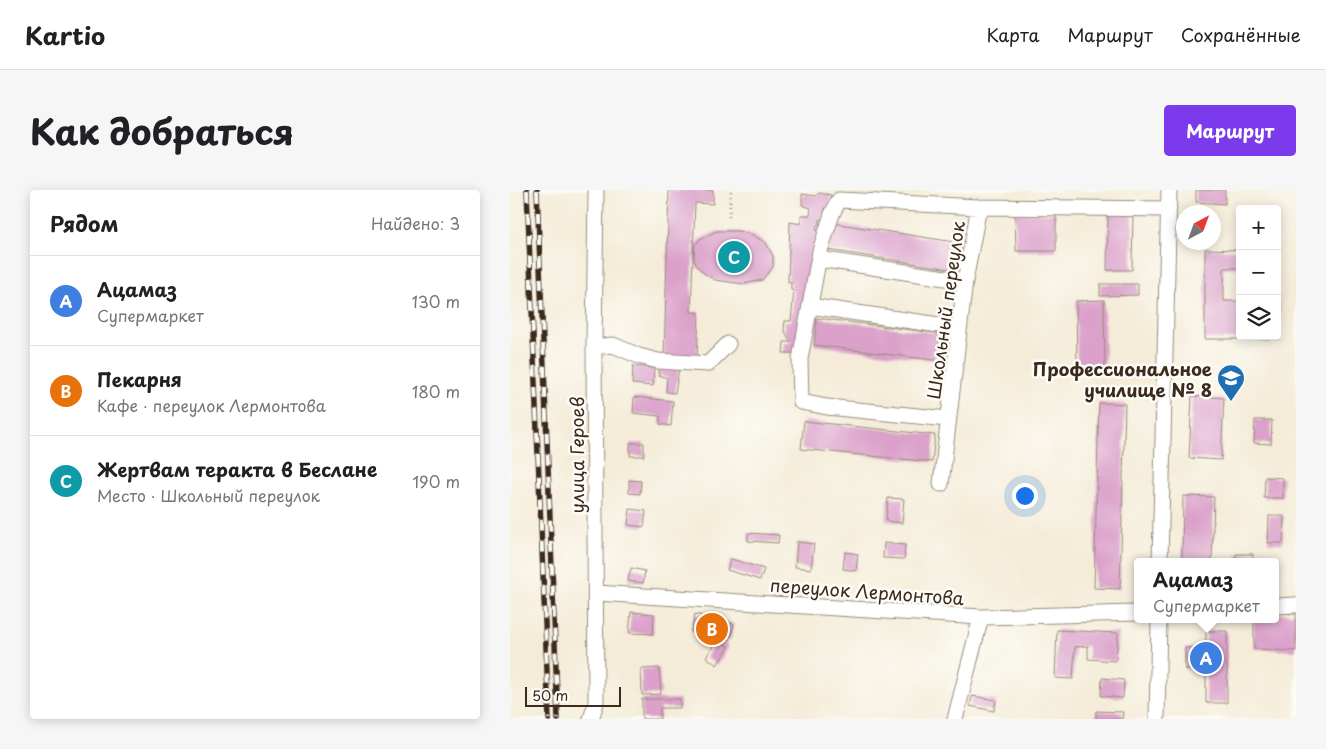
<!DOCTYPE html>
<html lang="ru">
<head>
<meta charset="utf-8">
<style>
  :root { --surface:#fff; --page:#f6f6f6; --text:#202124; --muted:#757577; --line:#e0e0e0; --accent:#7c3aed }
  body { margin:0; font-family:"Playpen Sans",sans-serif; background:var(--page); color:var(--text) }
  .controls { position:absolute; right:15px; top:15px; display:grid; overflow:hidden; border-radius:5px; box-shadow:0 2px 12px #0003 }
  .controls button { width:45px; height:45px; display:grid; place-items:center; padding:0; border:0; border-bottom:1px solid var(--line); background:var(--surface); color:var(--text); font:25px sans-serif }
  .compass { position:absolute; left:666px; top:15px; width:45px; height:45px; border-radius:50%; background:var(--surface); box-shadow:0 2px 12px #0003; rotate:41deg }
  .scale { position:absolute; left:15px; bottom:12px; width:96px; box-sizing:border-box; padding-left:5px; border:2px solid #3b2a1e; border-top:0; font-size:14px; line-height:18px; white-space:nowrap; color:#3b2a1e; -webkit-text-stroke:4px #fdfcf7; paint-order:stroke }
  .you { position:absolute; left:514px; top:305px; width:18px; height:18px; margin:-12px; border:4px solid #fff; border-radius:50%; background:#1a73e8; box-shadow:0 0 0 8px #1a73e833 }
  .badge { display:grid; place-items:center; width:32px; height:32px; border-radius:50%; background:var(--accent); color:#fff; font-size:16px; font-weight:700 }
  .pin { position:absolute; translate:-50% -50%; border:2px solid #fff; box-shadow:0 1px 5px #0006 }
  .popup { position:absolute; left:624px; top:368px; width:145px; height:65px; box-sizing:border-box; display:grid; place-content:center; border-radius:5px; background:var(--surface); filter:drop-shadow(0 1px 4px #0005); font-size:16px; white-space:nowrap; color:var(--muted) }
  .popup b { font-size:19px; color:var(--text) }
  .popup::after { content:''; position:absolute; left:50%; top:100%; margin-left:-10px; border:10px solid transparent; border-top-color:var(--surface) }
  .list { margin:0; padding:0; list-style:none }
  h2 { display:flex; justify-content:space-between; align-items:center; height:65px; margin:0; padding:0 20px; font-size:21px }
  h2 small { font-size:16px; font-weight:400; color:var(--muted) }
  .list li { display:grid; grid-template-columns:32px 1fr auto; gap:15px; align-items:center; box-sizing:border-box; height:90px; padding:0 20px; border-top:1px solid var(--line) }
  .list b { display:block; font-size:19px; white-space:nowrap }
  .list p { margin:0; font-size:16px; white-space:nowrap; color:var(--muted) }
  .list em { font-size:16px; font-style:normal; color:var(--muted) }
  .icon { flex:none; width:28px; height:28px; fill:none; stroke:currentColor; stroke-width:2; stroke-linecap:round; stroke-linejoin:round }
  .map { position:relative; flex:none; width:786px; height:529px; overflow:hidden; border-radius:5px }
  header { display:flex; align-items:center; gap:30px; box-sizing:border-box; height:70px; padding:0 25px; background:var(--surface); border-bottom:1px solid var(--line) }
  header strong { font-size:24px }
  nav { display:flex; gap:28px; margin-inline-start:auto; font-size:18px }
  .intro { display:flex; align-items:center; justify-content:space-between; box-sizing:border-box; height:120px; padding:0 30px }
  h1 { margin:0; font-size:35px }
  .button { padding:12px 22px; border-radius:5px; background:var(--accent); color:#fff; font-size:18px; font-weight:700 }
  main { display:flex; gap:30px; padding:0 30px }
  aside { flex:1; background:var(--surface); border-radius:5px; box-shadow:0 2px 12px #0003 }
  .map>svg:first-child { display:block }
  .building { fill:#dba1cb }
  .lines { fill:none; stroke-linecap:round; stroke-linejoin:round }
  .minor-casing { stroke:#988b7b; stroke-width:17 }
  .path { stroke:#988b7b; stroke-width:2.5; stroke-dasharray:1 4; stroke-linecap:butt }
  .minor { stroke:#fff; stroke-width:15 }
  .rail-casing { stroke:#3b2a1e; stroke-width:5.5 }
  .rail { stroke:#fdfcf7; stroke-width:4; stroke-dasharray:11; stroke-linecap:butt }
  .labels { text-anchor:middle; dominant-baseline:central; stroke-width:5; stroke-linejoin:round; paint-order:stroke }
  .street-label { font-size:18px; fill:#3b2a1e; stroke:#fdfcf7 }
  .poi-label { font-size:18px; font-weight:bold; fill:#3b2a1e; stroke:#fdfcf7; text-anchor:end }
</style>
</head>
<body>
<header>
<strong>Kartio</strong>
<nav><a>Карта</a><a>Маршрут</a><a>Сохранённые</a></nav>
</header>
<div class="intro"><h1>Как добраться</h1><a class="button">Маршрут</a></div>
<main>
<aside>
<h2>Рядом<small>Найдено: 3</small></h2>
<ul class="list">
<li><span class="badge" style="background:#3f7fe0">A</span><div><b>Ацамаз</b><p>Супермаркет</p></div><em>130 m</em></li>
<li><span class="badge" style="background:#e8710a">B</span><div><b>Пекарня</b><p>Кафе · переулок Лермонтова</p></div><em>180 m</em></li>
<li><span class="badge" style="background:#0f9aa8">C</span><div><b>Жертвам теракта в Беслане</b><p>Место · Школьный переулок</p></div><em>190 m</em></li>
</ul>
</aside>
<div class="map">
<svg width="786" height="529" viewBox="0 0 786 529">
  <rect width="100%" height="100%" fill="#fdfcf7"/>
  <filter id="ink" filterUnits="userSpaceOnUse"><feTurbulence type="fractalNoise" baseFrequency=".02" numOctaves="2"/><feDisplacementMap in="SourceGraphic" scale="10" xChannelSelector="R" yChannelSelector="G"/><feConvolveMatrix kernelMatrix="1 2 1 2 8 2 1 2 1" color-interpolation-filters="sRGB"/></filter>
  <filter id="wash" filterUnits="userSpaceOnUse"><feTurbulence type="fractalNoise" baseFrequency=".0096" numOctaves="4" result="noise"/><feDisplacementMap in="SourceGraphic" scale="20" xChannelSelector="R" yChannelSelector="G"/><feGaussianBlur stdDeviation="1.12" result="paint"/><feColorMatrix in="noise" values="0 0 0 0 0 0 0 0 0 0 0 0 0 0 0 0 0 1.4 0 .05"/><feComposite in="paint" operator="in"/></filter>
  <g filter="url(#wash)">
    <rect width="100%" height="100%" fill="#f4ecd8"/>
    <g id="blocks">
      <path class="building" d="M 159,0 L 203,0 L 203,14 L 185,13 L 181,122 L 189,122 L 187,170 L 154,169 Z
        M 686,0 L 715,0 L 715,14 L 686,12 Z
        M 309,3 L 321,5 L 319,18 L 315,18 L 313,29 L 310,29 L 309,35 L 307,35 L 306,40 L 310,41 L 309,47 L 306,48 L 289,163 L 273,163 L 274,152 L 281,152 L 274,140 L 275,131 L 281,131 L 284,101 L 281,100 L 281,92 L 278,92 L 280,32 L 291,34 L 291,25 L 300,25 L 301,18 L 292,15 L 292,4 L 306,6 Z
        M 505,23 L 546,23 L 546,61 L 506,61 Z
        M 598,23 L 623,23 L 622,80 L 597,80 Z
        M 322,33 L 451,53 L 447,80 L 318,60 Z
        M 207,41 L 228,41 L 241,44 L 256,53 L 263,66 L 263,77 L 252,90 L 234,94 L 205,90 L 195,84 L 186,75 L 184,68 L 185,55 L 190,49 Z
        M 695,59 L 730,60 L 730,78 L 714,78 L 714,111 L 730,111 L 730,146 L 767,146 L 767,112 L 770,112 L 770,149 L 695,149 Z
        M 590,94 L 628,94 L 628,105 L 590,106 Z
        M 594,110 L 595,180 L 567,180 L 566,111 Z
        M 307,128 L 434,144 L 431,171 L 304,155 Z
        M 123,176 L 144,178 L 143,196 L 122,194 Z
        M 149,176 L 169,178 L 165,203 L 156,202 L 157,188 L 149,185 Z
        M 682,206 L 714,208 L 711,270 L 679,268 Z
        M 124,207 L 163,211 L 161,236 L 150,234 L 150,226 L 123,223 Z
        M 589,213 L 615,214 L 610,399 L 584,398 Z
        M 745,230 L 762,230 L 761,254 L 744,253 Z
        M 294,231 L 425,245 L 422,272 L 291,259 Z
        M 120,253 L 134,253 L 134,266 L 120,266 Z
        M 755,287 L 773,288 L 773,308 L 754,308 Z
        M 119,290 L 131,291 L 130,304 L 119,303 Z
        M 673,306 L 704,307 L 702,372 L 672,372 Z
        M 378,308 L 394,309 L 392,333 L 376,331 Z
        M 120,319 L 136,321 L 134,337 L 118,335 Z
        M 759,326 L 774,326 L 773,353 L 758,353 Z
        M 238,343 L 269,345 L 268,353 L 238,351 Z
        M 287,352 L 304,354 L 301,379 L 285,377 Z
        M 374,353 L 395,355 L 394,369 L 373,368 Z
        M 335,362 L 348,364 L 346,381 L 333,379 Z
        M 726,364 L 743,364 L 743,372 L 726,372 Z
        M 221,369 L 254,379 L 250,390 L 217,380 Z
        M 121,378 L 135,381 L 133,393 L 118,391 Z
        M 121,422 L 144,424 L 143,444 L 119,443 Z
        M 765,423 L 786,424 L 786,461 L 744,459 L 744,429 L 765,429 Z
        M 185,424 L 224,434 L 220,450 L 181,441 Z
        M 547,440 L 608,443 L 606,471 L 578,469 L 578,456 L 565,457 L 563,489 L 545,488 Z
        M 696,441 L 717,441 L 717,513 L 696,513 L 696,479 L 675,479 L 675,458 L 696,458 Z
        M 208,449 L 219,457 L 207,475 L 196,467 Z
        M 149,478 L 151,504 L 132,505 L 131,479 Z
        M 592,488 L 614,490 L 613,508 L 591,506 Z
        M 462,506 L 486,510 L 484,521 L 460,516 Z
        M 132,509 L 170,509 L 170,518 L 150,518 L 150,529 L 132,529 Z
        M 586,521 L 613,522 L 612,529 L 586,529 Z"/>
    </g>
  </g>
  <g filter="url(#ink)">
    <use href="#blocks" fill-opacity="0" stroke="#988b7b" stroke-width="1"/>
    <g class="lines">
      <g class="minor-casing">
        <path id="minor" d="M 309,69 L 455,91
          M 300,116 L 449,138
          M 84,157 L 103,155 L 129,166 L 148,171 L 198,174 L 218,154
          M 438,229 L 317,217 L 291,212 L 290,169 L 310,61 L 322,24 L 329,10 L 469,17 L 659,19
          M 431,294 L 455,91 L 469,17
          M 650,372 L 659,0
          M 86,403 L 471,427 L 627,423
          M 765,416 L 786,415
          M 81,529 L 86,513 L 84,157 L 86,0
          M 445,529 L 471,427
          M 647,529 L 649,429"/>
      </g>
      <path class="path" d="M 219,27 L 221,0"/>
      <use href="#minor" class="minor"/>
      <g class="rail-casing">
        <path id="rail" d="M 17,0 L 39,529
          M 27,0 L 48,529"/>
      </g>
      <use href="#rail" class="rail"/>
    </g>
  </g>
  <defs>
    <g id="university-pin" transform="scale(1.4375)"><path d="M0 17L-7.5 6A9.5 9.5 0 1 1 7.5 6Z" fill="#1f6fb2" stroke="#fdfcf7"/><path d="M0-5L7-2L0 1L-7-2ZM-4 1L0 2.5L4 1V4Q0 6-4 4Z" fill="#fff"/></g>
  </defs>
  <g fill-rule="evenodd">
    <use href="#university-pin" x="721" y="188"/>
  </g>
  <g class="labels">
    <g class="street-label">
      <text transform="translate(435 120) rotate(-82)">Школьный переулок</text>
      <text transform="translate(66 265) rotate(-90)">улица Героев</text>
      <text transform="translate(357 401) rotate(4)">переулок Лермонтова</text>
    </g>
    <g class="poi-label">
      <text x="702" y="178">Профессиональное<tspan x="702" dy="21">училище № 8</tspan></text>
    </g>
  </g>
</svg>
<div class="controls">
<button>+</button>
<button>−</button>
<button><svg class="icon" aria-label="layers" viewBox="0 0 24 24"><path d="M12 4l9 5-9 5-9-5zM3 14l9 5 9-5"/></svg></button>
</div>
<svg class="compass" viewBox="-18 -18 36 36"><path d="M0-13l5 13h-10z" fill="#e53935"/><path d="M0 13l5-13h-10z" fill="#757577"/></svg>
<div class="scale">50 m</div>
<div class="you"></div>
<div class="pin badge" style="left:696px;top:468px;background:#3f7fe0">A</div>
<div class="popup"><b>Ацамаз</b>Супермаркет</div>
<div class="pin badge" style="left:202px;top:439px;background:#e8710a">B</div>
<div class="pin badge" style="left:224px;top:67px;background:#0f9aa8">C</div>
</div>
</main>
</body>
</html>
